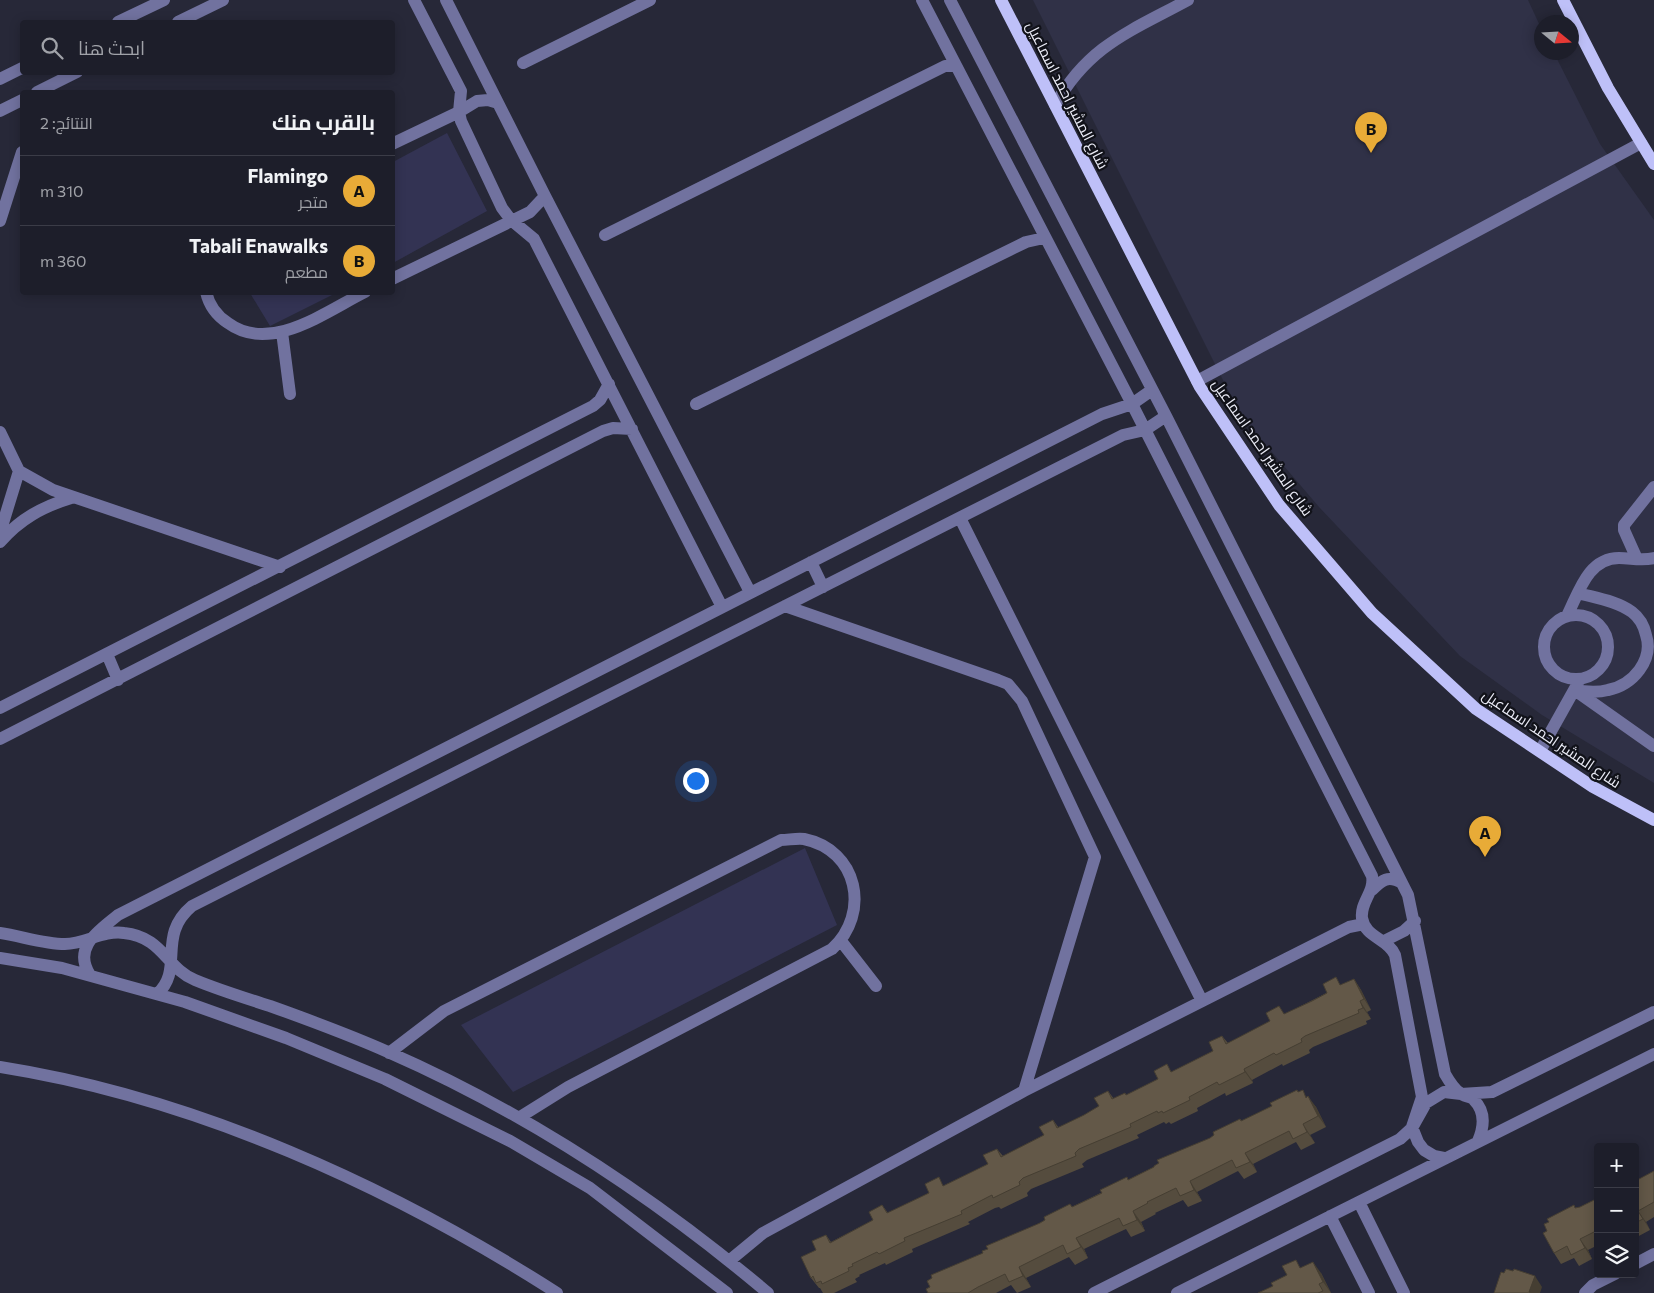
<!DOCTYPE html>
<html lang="ar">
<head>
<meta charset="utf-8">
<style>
  :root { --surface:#1d1e2a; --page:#252732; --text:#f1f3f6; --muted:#a0a2a8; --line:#3b3c47; --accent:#e8ab37 }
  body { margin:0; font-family:Commissioner,Cairo,sans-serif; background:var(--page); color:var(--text); direction:rtl }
  .controls { position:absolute; right:15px; bottom:15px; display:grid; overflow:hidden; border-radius:5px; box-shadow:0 2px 12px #0003 }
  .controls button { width:45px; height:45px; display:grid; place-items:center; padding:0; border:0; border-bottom:1px solid var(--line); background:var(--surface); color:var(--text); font:25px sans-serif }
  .compass { position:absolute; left:1534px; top:15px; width:45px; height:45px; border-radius:50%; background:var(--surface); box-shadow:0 2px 12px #0003; rotate:108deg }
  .you { position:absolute; left:695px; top:780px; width:18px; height:18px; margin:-12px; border:4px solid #fff; border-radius:50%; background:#1a73e8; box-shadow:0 0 0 8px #1a73e833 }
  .badge { display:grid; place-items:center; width:32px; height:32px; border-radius:50%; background:var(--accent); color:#111; font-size:16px; font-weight:700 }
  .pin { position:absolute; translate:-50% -41px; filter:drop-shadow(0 1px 2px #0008) }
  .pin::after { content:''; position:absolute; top:26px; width:18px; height:15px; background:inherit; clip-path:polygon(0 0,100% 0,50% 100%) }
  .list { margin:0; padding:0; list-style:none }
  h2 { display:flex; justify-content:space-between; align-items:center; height:65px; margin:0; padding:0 20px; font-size:21px }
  h2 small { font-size:16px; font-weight:400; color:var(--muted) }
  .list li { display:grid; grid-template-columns:32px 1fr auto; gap:15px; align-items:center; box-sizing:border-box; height:70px; padding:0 20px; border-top:1px solid var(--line) }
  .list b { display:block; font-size:19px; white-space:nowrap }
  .list p { margin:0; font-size:16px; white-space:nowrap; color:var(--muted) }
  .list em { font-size:16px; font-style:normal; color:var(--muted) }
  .icon { flex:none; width:28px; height:28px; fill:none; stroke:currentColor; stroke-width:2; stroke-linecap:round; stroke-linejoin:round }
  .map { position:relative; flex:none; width:1654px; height:1293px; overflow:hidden; direction:ltr }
  .search { position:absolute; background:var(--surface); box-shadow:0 2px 12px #0003; left:20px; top:20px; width:375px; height:55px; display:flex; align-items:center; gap:12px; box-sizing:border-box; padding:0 18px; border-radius:5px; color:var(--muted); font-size:19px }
  .panel { position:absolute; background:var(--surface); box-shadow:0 2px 12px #0003; left:20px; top:90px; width:375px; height:205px; border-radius:5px; direction:rtl }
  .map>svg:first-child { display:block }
  .built { fill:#303147 }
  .green { fill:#333353 }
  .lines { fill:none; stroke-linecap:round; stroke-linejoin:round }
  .minor { stroke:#71729f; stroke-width:12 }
  .major { stroke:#bec0f8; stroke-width:12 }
  .wall { fill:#554c3e }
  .shaded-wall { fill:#453e32 }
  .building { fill:#635848; stroke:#453e32 }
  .labels { text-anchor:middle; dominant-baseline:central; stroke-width:4.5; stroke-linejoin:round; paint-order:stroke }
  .street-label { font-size:15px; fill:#ebecf7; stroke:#111219 }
</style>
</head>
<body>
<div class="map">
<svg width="1654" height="1293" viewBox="0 0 1654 1293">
  <rect width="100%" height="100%" fill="#272838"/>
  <path class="built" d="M 1033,0 L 1528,0 L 1541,28 L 1542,52 L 1554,53 L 1600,144 L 1654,220 L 1654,783 L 1542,715 L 1460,656 L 1319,507 L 1241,416 Z"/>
  <path class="green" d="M 447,133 L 487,211 L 393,263 L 393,162 Z
    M 250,293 L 336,293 L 270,326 Z
    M 805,848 L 837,925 L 513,1092 L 461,1025 Z"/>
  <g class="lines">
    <path class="minor" d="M 414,0 L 461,91 L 459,112 L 461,121 L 502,208 L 511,220 L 534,239 L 722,607
      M 446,0 L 545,196 L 750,592
      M 922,0 L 1132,404 L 1372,876 C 1375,892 1360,902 1362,918 C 1365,938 1388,938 1395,955 L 1422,1097 L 1412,1127 L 1418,1142 L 1424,1150 L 1434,1156 L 1444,1158
      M 950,0 L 1166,416 L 1408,895 L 1445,1074 C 1449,1081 1454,1089 1460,1093 C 1464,1097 1471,1096 1474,1100 C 1486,1112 1484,1127 1478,1141
      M 118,22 L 164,0
      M 178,22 L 223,0
      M 523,63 L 650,0
      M 0,79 L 22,68
      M 37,92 L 77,72
      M 1055,105 C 1089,45 1131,31 1188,0
      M 0,111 L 22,100
      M 392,144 L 459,112 L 477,101 L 488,100 L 498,103
      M 0,221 L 22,152
      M 605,235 L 945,66 L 956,66
      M 392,279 L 530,212 L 545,196
      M 206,292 C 209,305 217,316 228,323 C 270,354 325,312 365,292
      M 282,332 L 290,394
      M 1197,381 L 1641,143
      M 696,404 L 1026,242 L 1044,238
      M 0,432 L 19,471 L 53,490 L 280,567
      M 960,518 L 1202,1001
      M 0,533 L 19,471
      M 0,542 C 20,519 42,507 71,498
      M 1637,559 L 1624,530 L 1624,525 L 1654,487
      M 811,562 L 823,587
      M 785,606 L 998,680 L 1008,684 L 1022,701 L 1095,857 L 1024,1091
      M1544 647a32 32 0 1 1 64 0a32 32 0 1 1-64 0Z
      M 1567,616 C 1579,592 1588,558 1619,558 C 1631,558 1642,561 1654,558
      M 107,654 L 118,680
      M 1574,690 C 1586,692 1597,693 1608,690 C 1633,685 1654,660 1646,635 C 1644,626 1640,618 1632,612 C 1617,601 1596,598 1578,593
      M 1576,691 L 1654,746
      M 0,708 L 593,406 L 600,400 L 609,384
      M 0,739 L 603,431 L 613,428 L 632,429
      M 1540,751 L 1578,683
      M 1372,890 C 1382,880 1388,875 1402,883
      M 0,933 C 21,936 44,944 65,944 C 85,944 103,930 124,933 C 163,937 166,968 195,980 C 219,990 245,998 270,1006 C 309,1020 350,1035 388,1052 C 525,1112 654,1197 768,1293
      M 841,941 L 876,986
      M 1384,941 L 1404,931 L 1415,921
      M 0,958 L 62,968 L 185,1002 L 286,1038 L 385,1079 L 510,1141 L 590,1188 L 727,1293
      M 90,975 C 72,947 99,931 118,915 L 1102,414 L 1132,404 L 1152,390
      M 157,994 C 185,969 156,936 192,906 L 1123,435 L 1145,430 L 1166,416
      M 389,1053 L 444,1011 L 781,840 C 788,840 797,838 804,839 C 858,850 871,913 832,949 L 568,1087 L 520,1117
      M 0,1067 C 196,1098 390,1186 557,1293
      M 1359,1202 L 1404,1293
      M 1330,1216 L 1369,1293
      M 729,1261 L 763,1233 L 1024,1091 L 1349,927 L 1364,924
      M 1635,1264 L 1654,1254
      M 1094,1293 L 1400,1139 L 1412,1128 L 1426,1103 L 1444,1092 L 1461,1094 L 1492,1092 L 1654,1012
      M 1177,1293 L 1654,1054
      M 1585,1293 L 1593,1285 L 1615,1274"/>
    <path class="major" d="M 1001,0 L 1200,387 L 1279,505 L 1372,613 L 1476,709 L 1593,787 L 1654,820
      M 1563,0 L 1608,88 L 1654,164"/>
  </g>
  <path class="wall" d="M 1354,979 L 1361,990 L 1371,1010 L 1367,1012 L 1371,1019 L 1366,1021 L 1367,1024 L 1313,1047 L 1309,1050 L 1310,1053 L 1283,1066 L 1282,1064 L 1252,1080 L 1253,1083 L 1226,1096 L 1225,1093 L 1197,1108 L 1198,1111 L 1171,1124 L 1169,1122 L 1166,1124 L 1164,1122 L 1137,1135 L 1139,1138 L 1087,1160 L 1082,1164 L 1084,1167 L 1031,1189 L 1027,1193 L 1028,1196 L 1001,1209 L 999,1207 L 995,1208 L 968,1222 L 970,1224 L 912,1249 L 913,1252 L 886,1265 L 885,1263 L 859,1275 L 860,1276 L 855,1279 L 857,1282 L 834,1293 L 823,1293 L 820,1288 L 819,1288 L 811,1278 L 816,1250 L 826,1235 L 831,1242 L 873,1220 L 882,1205 L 888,1213 L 900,1207 L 988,1164 L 997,1149 L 1003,1156 L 1044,1135 L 1053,1120 L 1059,1128 L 1084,1115 L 1099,1106 L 1108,1091 L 1114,1099 L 1127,1095 L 1213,1051 L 1222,1036 L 1228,1043 Z
    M 1299,1092 L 1307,1097 L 1316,1107 L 1326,1127 L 1310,1135 L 1315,1143 L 1301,1150 L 1296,1142 L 1253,1164 L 1257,1172 L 1244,1179 L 1238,1171 L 1197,1192 L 1202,1201 L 1188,1207 L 1183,1200 L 1155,1213 L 1156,1214 L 1141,1222 L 1145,1231 L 1131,1237 L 1126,1229 L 1113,1235 L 1084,1249 L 1088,1258 L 1075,1265 L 1069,1257 L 1026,1278 L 1031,1287 L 1017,1293 L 1011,1285 L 996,1293 L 928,1293 L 930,1287 L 983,1253 L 1045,1220 L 1154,1167 L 1210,1138 L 1240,1119 L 1242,1121 Z
    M 1654,1171 L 1654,1217 L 1646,1222 L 1650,1230 L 1637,1237 L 1635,1235 L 1635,1178 L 1639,1179 Z
    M 1598,1198 L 1598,1245 L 1588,1250 L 1592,1259 L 1579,1266 L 1574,1258 L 1561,1264 L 1554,1253 L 1547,1231 L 1549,1222 L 1575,1208 L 1580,1207 Z
    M 1302,1268 L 1321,1273 L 1331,1293 L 1258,1293 L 1273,1286 Z"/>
  <path class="shaded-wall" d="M 1354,979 L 1361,990 L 1371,1010 L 1364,999 Z
    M 1360,1001 L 1367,1012 L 1371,1019 L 1363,1008 Z
    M 1244,1069 L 1252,1080 L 1253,1083 L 1245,1072 Z
    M 1308,1096 L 1316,1107 L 1326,1127 L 1318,1116 Z
    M 1303,1124 L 1310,1135 L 1315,1143 L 1307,1132 Z
    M 1245,1153 L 1253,1164 L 1257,1172 L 1250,1162 Z
    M 1190,1181 L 1197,1192 L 1202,1201 L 1194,1190 Z
    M 1133,1211 L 1141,1222 L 1145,1231 L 1137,1220 Z
    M 1638,1211 L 1646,1222 L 1650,1230 L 1643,1219 Z
    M 1076,1238 L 1084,1249 L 1088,1258 L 1081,1247 Z
    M 1580,1239 L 1588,1250 L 1592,1259 L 1585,1248 Z
    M 1313,1262 L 1321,1273 L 1331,1293 L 1323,1282 Z
    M 1019,1267 L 1026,1278 L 1031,1287 L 1023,1276 Z
    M 1535,1276 L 1542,1287 L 1540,1293 L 1530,1293 L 1529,1292 Z"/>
  <path class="building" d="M 1336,977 L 1340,985 L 1354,979 L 1364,999 L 1360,1001 L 1363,1008 L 1358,1010 L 1359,1013 L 1305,1036 L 1301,1039 L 1302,1042 L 1276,1055 L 1274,1053 L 1244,1069 L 1245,1072 L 1219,1085 L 1217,1082 L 1189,1097 L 1190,1100 L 1163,1113 L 1162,1111 L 1158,1113 L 1157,1111 L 1130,1124 L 1131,1127 L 1079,1149 L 1075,1153 L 1076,1156 L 1023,1178 L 1019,1182 L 1020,1185 L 993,1198 L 992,1195 L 988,1197 L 961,1211 L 962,1214 L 904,1238 L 905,1241 L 879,1254 L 877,1252 L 852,1264 L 853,1266 L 848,1268 L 849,1271 L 822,1284 L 821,1281 L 816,1283 L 813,1276 L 811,1278 L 801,1257 L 816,1250 L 812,1241 L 826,1235 L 830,1243 L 873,1220 L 869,1212 L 882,1205 L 887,1213 L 929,1193 L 925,1184 L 939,1177 L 943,1186 L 988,1164 L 983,1155 L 997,1149 L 1001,1157 L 1044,1135 L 1039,1127 L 1053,1120 L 1057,1128 L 1084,1115 L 1099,1106 L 1094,1098 L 1108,1091 L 1112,1099 L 1125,1093 L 1126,1095 L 1158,1079 L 1154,1071 L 1167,1064 L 1171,1072 L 1213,1051 L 1209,1042 L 1222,1036 L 1226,1044 L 1270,1021 L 1266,1013 L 1279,1006 L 1284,1014 L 1312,1001 L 1327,993 L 1323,984 Z
    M 1297,1090 L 1298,1092 L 1303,1090 L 1306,1098 L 1308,1096 L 1318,1116 L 1303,1124 L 1307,1132 L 1293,1139 L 1289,1131 L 1245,1153 L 1250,1162 L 1236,1168 L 1232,1160 L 1190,1181 L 1194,1190 L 1180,1196 L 1176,1188 L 1147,1202 L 1148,1203 L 1133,1211 L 1137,1220 L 1123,1226 L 1119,1218 L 1106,1224 L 1076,1238 L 1081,1247 L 1067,1254 L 1063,1245 L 1019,1267 L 1023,1276 L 1009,1282 L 1005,1274 L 978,1287 L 968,1293 L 928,1293 L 926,1289 L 930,1287 L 927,1281 L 932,1278 L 931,1275 L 983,1253 L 982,1251 L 988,1249 L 986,1246 L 1040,1223 L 1045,1220 L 1044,1217 L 1070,1204 L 1072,1207 L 1102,1193 L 1100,1190 L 1127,1177 L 1128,1180 L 1154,1167 L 1154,1166 L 1159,1163 L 1157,1160 L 1210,1138 L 1214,1135 L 1213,1132 L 1240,1119 L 1241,1121 L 1272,1106 L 1270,1103 Z
    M 1654,1171 L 1654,1202 L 1638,1211 L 1643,1219 L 1635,1223 L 1635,1178 L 1637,1177 L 1639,1179 Z
    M 1598,1198 L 1598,1230 L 1580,1239 L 1585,1248 L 1571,1255 L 1567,1246 L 1554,1253 L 1543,1233 L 1547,1231 L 1544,1224 L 1549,1222 L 1547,1219 L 1574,1205 L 1575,1208 L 1580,1207 Z
    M 1296,1260 L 1300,1268 L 1313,1262 L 1323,1282 L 1319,1284 L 1323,1291 L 1318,1293 L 1258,1293 L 1273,1286 L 1271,1283 L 1287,1275 L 1282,1266 Z
    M 1506,1269 L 1513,1271 L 1514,1269 L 1535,1276 L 1529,1292 L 1533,1293 L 1494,1293 L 1501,1272 L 1504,1273 Z"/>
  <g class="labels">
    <g class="street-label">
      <text transform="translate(1068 95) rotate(63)">شارع المشير احمد اسماعيل</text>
      <text transform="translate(1263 447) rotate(55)">شارع المشير احمد اسماعيل</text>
      <text transform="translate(1552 738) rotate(34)">شارع المشير احمد اسماعيل</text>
    </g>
  </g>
</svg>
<div class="controls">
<button>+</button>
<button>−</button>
<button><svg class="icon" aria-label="layers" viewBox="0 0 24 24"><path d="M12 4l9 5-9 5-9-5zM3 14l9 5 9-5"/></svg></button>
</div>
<svg class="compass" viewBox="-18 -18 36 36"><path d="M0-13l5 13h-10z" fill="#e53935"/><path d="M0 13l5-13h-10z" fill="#a0a2a8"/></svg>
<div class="you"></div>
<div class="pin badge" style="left:1485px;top:857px">A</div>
<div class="pin badge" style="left:1371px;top:153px">B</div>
<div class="search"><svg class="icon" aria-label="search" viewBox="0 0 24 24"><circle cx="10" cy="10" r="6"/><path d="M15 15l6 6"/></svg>ابحث هنا</div>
<section class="panel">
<h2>بالقرب منك<small>النتائج: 2</small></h2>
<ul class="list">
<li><span class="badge">A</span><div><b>Flamingo</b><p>متجر</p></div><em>310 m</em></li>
<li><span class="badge">B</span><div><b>Tabali Enawalks</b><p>مطعم</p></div><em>360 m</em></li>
</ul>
</section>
</div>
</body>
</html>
